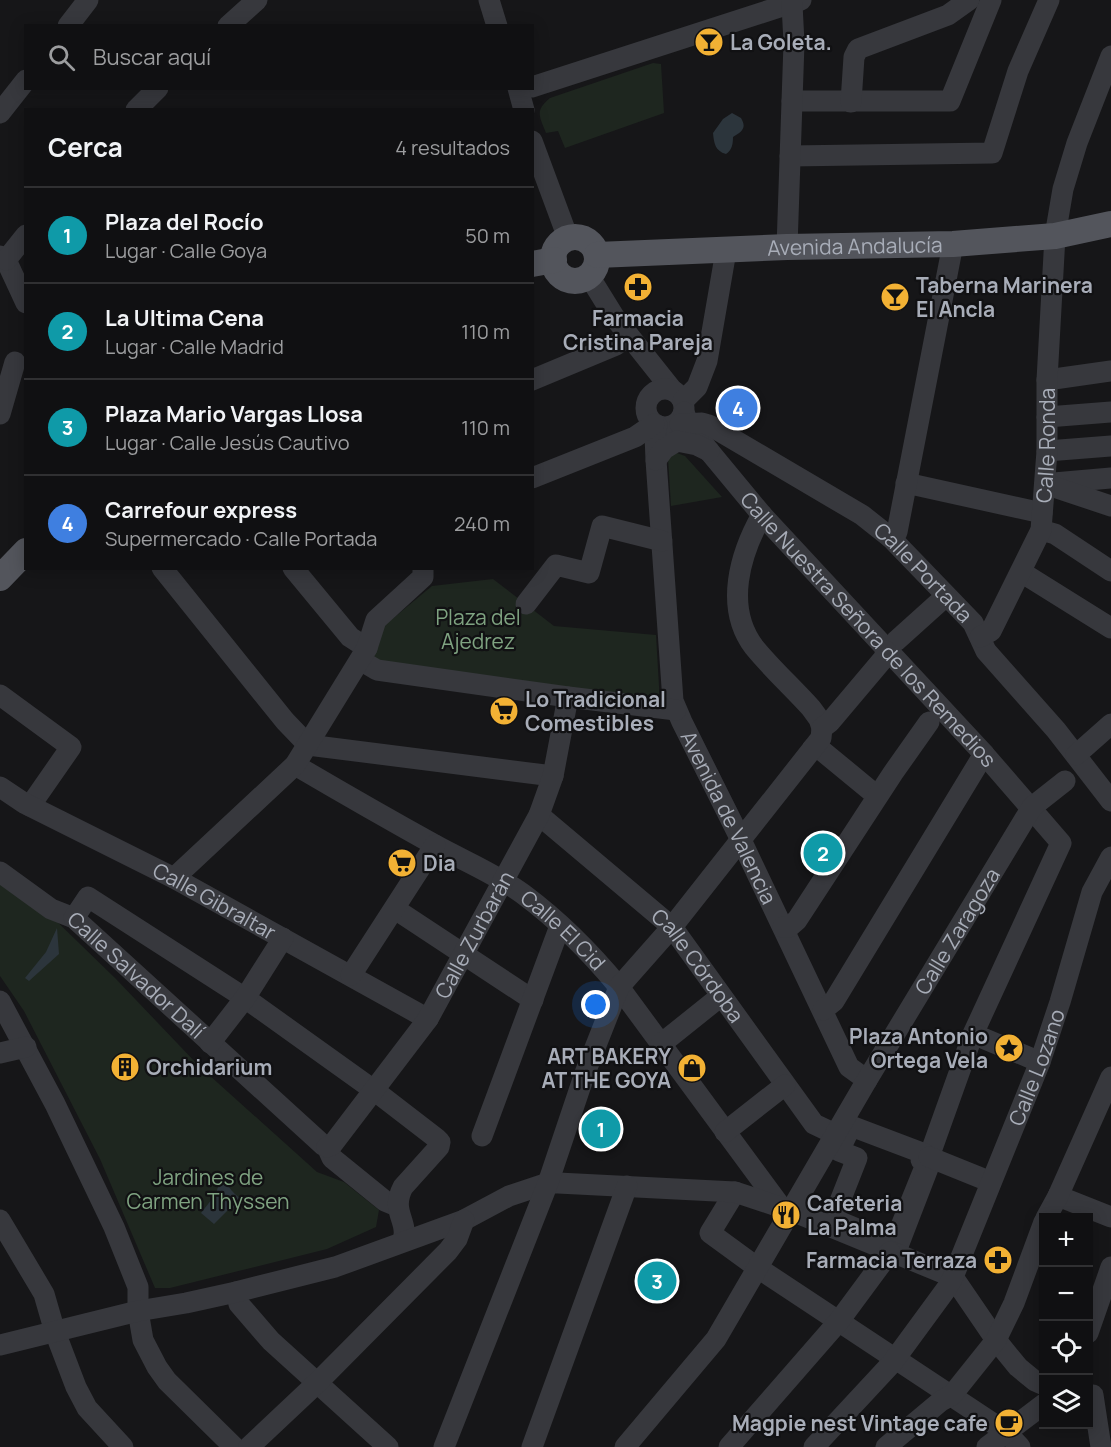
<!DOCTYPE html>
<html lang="es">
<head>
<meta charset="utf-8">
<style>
  :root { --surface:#101012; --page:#19191b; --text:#f1f3f6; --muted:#9c9d9f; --line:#303032; --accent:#f2b134 }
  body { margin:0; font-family:Manrope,sans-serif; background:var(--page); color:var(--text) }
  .controls { position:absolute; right:18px; bottom:18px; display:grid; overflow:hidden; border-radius:0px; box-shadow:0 3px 15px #0003 }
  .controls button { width:54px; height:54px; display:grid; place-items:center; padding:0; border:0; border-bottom:2px solid var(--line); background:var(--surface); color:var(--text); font:30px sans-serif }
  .you { position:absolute; left:596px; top:1005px; width:21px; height:21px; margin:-15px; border:4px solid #fff; border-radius:50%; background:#1a73e8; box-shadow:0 0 0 9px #1a73e833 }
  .badge { display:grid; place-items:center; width:39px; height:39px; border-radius:50%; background:var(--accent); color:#fff; font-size:20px; font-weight:700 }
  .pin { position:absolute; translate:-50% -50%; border:3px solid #fff; box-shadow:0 2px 6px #0006 }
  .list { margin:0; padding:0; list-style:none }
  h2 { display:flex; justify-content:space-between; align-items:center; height:78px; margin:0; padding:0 24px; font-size:26px }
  h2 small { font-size:20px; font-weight:400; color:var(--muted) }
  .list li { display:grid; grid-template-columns:39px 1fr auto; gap:18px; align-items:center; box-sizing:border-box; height:96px; padding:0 24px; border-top:2px solid var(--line) }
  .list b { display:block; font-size:22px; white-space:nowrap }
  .list p { margin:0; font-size:20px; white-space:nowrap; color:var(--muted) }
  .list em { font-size:20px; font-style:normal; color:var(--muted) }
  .icon { flex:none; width:33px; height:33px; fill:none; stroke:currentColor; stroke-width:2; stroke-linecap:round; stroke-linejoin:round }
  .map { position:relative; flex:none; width:1111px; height:1447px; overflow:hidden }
  .search { position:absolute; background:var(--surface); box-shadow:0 3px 15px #0003; left:24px; top:24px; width:510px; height:66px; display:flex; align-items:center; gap:15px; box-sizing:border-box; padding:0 21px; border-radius:0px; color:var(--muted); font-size:22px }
  .panel { position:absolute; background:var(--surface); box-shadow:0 3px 15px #0003; left:24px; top:108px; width:510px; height:462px; border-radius:0px }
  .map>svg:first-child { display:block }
  .green { fill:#1e261f }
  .water { fill:#2c353c }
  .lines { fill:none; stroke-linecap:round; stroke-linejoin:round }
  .minor { stroke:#37383d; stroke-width:21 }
  .major { stroke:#53555c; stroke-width:26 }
  .labels { text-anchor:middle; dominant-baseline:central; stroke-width:4.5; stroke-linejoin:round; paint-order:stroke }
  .poi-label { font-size:21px; font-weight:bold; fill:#a8adb8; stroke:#111113; text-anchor:start }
  .street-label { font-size:21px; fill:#a8adb8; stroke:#111113 }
  .park-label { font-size:21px; fill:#7fa381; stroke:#111113 }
</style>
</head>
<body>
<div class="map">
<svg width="1111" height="1447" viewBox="0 0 1111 1447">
  <rect width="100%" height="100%" fill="#161618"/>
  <path class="green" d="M 653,63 L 661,64 L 664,113 L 565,148 L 558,131 L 546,133 C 540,117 534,111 550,98 Z
    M 677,453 L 685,456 L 722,497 L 671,506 L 668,458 Z
    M 493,579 L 554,626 L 656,635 L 660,703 L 372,664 L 379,630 L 432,586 Z
    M 0,877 L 44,909 L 116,979 L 198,1065 L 317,1172 L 344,1182 L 379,1210 L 376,1227 L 327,1249 L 170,1288 L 155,1288 L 100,1159 L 24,1011 L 0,976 Z"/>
  <path class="water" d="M 732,113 L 741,118 C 747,128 742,132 733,137 C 733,144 732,150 726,154 C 715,151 714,143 713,133 L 723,119 Z
    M 57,928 L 59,954 L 29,981 L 25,978 L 46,952 Z
    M 222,1172 C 227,1187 234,1196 248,1203 L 229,1209 L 214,1224 L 201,1213 L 216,1194 Z"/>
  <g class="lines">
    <g class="minor">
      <path d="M 489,0 L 497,26"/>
      <path d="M 68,26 L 88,0"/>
      <path d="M 228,26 L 257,0"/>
      <path d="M 532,87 L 801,0"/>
      <path d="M 518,88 L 524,110"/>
      <path d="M 792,101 L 950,101 L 991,0"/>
      <path d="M 851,102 L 854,57 L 858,49 L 948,15 L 969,0"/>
      <path d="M 136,110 L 158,88"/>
      <path d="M 0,113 L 26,80"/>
      <path d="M 532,141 L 568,238"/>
      <path d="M 790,156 L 992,153 L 1018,71 L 1049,0"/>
      <path d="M 787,247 L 794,43 L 792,4"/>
      <path d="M 0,256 L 6,260 L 26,303"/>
      <path d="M 6,260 L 26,235"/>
      <path d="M 589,276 L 615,318 L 673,391"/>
      <path d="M 532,380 L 616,345 L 625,338"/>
      <path d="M 1047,380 L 1111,371"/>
      <circle cx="665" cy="408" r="19"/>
      <path d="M 683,401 L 697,387 L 707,361 L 726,251"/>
      <path id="s1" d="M 684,412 L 688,423 L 709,451 L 762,515 L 984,754 L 1061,843 L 973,1034 L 929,1157 L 895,1241"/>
      <path d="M 0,414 L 15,362"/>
      <path d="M 1047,417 L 1111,412"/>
      <path id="s2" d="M 680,424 L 702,423 L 709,425 L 862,515 L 891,538 L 973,623 L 986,651 L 1056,730 L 1111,801"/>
      <path id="s3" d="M 657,425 L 655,435 L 656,460 L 673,701 L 682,722 L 741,840 L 849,1067 L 867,1080"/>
      <path d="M 1047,451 L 1111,446"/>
      <path d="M 656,460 L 664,449 L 677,441 L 697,445 L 709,451"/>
      <path d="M 532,478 L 635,437 L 654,424"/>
      <path d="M 906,483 L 1042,513"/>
      <path d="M 1054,483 L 1111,478"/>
      <path d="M 1045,484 L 1111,506"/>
      <path d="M 762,515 C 740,554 724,607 754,647 C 771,668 793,688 811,708 L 819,719 L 822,728"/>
      <path d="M 1041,530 L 1055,534 L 1111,571"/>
      <path d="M 891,538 L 897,532 L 953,244"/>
      <path d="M 162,568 L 285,721 L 308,745"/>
      <path d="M 293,568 L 350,637 L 367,648"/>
      <path d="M 1021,572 L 1111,628"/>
      <path d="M 526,604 L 556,565 L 589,573 L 602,526 L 662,541"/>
      <path id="s4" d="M 980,637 L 991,631 L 1041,530 L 1047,451 L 1047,380 L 1055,236 L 1063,189 L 1077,143 L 1111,56"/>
      <path d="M 896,641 L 946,596"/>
      <path d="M 360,660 L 377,670 L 568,697 L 676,710"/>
      <path d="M 0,695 L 71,747 L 30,806"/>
      <path d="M 308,745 L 553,776"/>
      <path d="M 813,748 L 820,749 L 877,796"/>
      <path d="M 1076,755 L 1111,724"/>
      <path id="s5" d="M 295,765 C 341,792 388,819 435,845 C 464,861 496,874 523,894 C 558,920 591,953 619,987 L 781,1207"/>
      <path id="s6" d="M 0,787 L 24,803 L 174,878 L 428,1019"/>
      <path id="s7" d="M 539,815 L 672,927 L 814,1124 L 835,1134"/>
      <path id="s8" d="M 0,872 L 51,909 L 74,918 L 323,1145 L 327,1147 L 332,1158 L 385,1201 L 397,1206"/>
      <path d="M 174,878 L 295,765 L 367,648 L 376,620 L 423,577 L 423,568"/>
      <path d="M 395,909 L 533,1000"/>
      <path d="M 74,918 L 88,897 L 245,998 L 375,1091 L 436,1138 L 440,1142 L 439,1147 L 403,1187 C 390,1212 409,1220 403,1241"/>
      <path d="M 783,927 L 789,927 L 797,920 L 893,773 L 929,722"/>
      <path d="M 351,975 L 435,845"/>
      <path d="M 0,1001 L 55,1104 L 114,1227 L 138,1287 L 138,1311 L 143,1340 L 157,1367 L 167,1381 L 234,1447"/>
      <path d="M 823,1010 L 834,1001 L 984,754"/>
      <path d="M 973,1034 L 1040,1062"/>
      <path d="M 210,1043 L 245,998 L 283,938"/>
      <path d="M 661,1044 L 721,996"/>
      <path d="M 0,1053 L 26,1047"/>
      <path d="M 851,1126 L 925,1154 L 921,1160 L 930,1163 L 898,1246 L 833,1219 L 857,1158 L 839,1151 Z"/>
      <path d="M 725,1132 L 785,1085"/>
      <path d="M 482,1136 L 560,926"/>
      <path id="s9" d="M 327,1147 L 332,1145 L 428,1019 L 539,815 L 553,776 L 568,697"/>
      <path d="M 929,1157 L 991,1182"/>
      <path d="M 735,1192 L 710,1233 L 758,1268 L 1006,1432 L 1020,1447"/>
      <path d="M 1058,1196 L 1111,1217"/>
      <path d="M 1046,1218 L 1058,1196 L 1111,1077"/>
      <path d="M 0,1220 L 44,1294 L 55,1332 L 76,1387 L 87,1408 L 123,1447"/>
      <path d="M 236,1292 L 239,1304 L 271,1341 L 388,1447"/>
      <path d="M 1088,1333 L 1111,1267"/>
      <path d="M 0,1345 L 138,1311 L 186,1303 L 236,1292 L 335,1267 L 464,1220 L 509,1196 L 548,1183 L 558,1183 L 735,1192 L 792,1211 L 953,1277 L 996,1340 L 1018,1367 L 1035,1381 L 1044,1385"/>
      <path d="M 1093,1395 L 1101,1447"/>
      <path d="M 249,1447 L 317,1383 L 448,1251 L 457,1239 L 464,1220"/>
      <path d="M 444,1447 L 548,1183 L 585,1073 L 619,987 L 672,927 L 821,738 L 822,728 L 830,722 L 884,658 L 886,651"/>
      <path d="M 532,1447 L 627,1186"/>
      <path id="s10" d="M 625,1447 L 716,1339 L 867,1080 L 1032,807 L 1065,781"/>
      <path d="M 729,1447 L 839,1321 L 890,1252"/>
      <path id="s11" d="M 814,1447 L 892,1363 L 947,1288 L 953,1277 L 1040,1062 L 1060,1002 L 1092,892 L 1111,857"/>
      <path d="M 886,1447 L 941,1401 L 952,1395 L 996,1340 L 1014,1303 L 1044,1222"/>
      <path d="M 987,1447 L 1044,1404"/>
    </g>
    <g class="major">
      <circle cx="575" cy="259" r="22"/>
      <path id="s12" d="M 597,255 L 787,247 L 953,244 L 1055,236 L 1111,224"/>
      <path d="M 532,264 L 554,260"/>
      <path d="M 0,578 L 26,551"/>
    </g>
  </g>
  <defs>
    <g id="bar-disc" transform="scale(1.5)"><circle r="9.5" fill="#f2b134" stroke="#111113"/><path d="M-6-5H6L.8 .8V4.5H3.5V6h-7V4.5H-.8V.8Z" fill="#111"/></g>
    <g id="pharmacy-disc" transform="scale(1.5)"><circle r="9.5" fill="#f2b134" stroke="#111113"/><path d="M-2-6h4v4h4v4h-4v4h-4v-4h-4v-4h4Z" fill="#111"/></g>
    <g id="supermarket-disc" transform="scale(1.5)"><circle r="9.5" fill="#f2b134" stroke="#111113"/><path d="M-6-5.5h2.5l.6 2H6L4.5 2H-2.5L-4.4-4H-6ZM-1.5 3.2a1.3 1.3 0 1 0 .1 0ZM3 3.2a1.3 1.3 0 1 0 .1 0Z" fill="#111"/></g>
    <g id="sight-disc" transform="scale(1.5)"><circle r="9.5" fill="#f2b134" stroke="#111113"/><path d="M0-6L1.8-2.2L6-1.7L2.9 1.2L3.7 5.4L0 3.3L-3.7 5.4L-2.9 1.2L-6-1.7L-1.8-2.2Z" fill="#111"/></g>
    <g id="building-disc" transform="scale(1.5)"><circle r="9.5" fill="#f2b134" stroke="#111113"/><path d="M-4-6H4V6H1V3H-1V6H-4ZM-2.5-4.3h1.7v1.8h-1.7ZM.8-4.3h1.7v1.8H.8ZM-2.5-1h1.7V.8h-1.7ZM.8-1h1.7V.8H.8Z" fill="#111"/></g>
    <g id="shop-disc" transform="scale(1.5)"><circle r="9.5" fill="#f2b134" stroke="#111113"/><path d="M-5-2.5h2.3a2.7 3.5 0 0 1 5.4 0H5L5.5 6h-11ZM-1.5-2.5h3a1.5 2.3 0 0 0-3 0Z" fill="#111"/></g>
    <g id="restaurant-disc" transform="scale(1.5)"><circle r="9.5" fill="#f2b134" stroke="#111113"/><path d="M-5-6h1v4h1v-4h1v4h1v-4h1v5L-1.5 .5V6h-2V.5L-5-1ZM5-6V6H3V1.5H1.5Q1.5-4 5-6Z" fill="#111"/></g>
    <g id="cafe-disc" transform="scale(1.5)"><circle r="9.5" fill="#f2b134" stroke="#111113"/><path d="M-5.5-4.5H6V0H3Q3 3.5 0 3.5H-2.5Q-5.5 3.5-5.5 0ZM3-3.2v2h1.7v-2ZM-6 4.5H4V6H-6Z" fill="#111"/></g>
  </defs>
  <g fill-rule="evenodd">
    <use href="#bar-disc" x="709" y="42"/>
    <use href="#pharmacy-disc" x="638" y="287"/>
    <use href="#bar-disc" x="895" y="297"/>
    <use href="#supermarket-disc" x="504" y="711"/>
    <use href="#supermarket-disc" x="402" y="863"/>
    <use href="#sight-disc" x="1009" y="1048"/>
    <use href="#building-disc" x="125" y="1067"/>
    <use href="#shop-disc" x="692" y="1068"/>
    <use href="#restaurant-disc" x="786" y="1215"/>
    <use href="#pharmacy-disc" x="998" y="1260"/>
    <use href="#cafe-disc" x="1009" y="1423"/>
  </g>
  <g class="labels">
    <g class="poi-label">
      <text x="730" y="42">La Goleta.</text>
      <text x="916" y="285">Taberna Marinera<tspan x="916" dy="24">El Ancla</tspan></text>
      <text x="638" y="318" text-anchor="middle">Farmacia<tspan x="638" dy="24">Cristina Pareja</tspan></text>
      <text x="525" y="699">Lo Tradicional<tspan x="525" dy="24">Comestibles</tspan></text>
      <text x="423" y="863">Dia</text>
      <text x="988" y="1036" text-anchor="end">Plaza Antonio<tspan x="988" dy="24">Ortega Vela</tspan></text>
      <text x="671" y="1056" text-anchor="end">ART BAKERY<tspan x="671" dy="24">AT THE GOYA</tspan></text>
      <text x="146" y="1067">Orchidarium</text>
      <text x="807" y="1203">Cafeteria<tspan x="807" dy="24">La Palma</tspan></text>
      <text x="977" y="1260" text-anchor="end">Farmacia Terraza</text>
      <text x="988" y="1423" text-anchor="end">Magpie nest Vintage cafe</text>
    </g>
    <g class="street-label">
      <text stroke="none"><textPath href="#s12" startOffset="258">Avenida Andalucía</textPath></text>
      <text stroke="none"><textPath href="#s4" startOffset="210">Calle Ronda</textPath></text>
      <text stroke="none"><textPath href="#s2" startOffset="291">Calle Portada</textPath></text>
      <text stroke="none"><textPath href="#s1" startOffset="286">Calle Nuestra Señora de los Remedios</textPath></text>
      <text stroke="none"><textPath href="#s3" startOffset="406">Avenida de Valencia</textPath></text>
      <text stroke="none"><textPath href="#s6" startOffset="243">Calle Gibraltar</textPath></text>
      <text stroke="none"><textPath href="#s10" startOffset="615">Calle Zaragoza</textPath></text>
      <text stroke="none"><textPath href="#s5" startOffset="316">Calle El Cid</textPath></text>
      <text stroke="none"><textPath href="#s9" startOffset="260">Calle Zurbarán</textPath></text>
      <text stroke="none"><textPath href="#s7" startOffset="220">Calle Córdoba</textPath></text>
      <text stroke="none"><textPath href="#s8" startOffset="172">Calle Salvador Dalí</textPath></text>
      <text stroke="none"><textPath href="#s11" startOffset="446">Calle Lozano</textPath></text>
    </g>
    <g class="park-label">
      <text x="478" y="617">Plaza del<tspan x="478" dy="24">Ajedrez</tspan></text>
      <text x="208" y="1177">Jardines de<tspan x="208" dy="24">Carmen Thyssen</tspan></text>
    </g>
  </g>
</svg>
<div class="controls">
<button>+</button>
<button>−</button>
<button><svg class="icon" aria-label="locate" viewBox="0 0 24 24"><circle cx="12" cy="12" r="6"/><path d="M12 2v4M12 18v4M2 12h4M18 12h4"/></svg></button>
<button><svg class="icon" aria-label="layers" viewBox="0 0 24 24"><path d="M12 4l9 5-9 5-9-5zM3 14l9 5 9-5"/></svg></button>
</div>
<div class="you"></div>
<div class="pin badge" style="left:601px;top:1129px;background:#0f9aa8">1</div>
<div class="pin badge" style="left:823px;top:853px;background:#0f9aa8">2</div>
<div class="pin badge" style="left:657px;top:1281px;background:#0f9aa8">3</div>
<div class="pin badge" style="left:738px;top:408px;background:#3f7fe0">4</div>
<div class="search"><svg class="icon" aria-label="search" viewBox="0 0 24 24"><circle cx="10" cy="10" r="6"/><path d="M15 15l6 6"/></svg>Buscar aquí</div>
<section class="panel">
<h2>Cerca<small>4 resultados</small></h2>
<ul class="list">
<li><span class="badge" style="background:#0f9aa8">1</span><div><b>Plaza del Rocío</b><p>Lugar · Calle Goya</p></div><em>50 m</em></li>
<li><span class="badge" style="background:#0f9aa8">2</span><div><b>La Ultima Cena</b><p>Lugar · Calle Madrid</p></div><em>110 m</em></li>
<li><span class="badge" style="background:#0f9aa8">3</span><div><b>Plaza Mario Vargas Llosa</b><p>Lugar · Calle Jesús Cautivo</p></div><em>110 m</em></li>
<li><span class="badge" style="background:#3f7fe0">4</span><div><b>Carrefour express</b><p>Supermercado · Calle Portada</p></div><em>240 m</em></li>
</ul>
</section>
</div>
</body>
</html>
